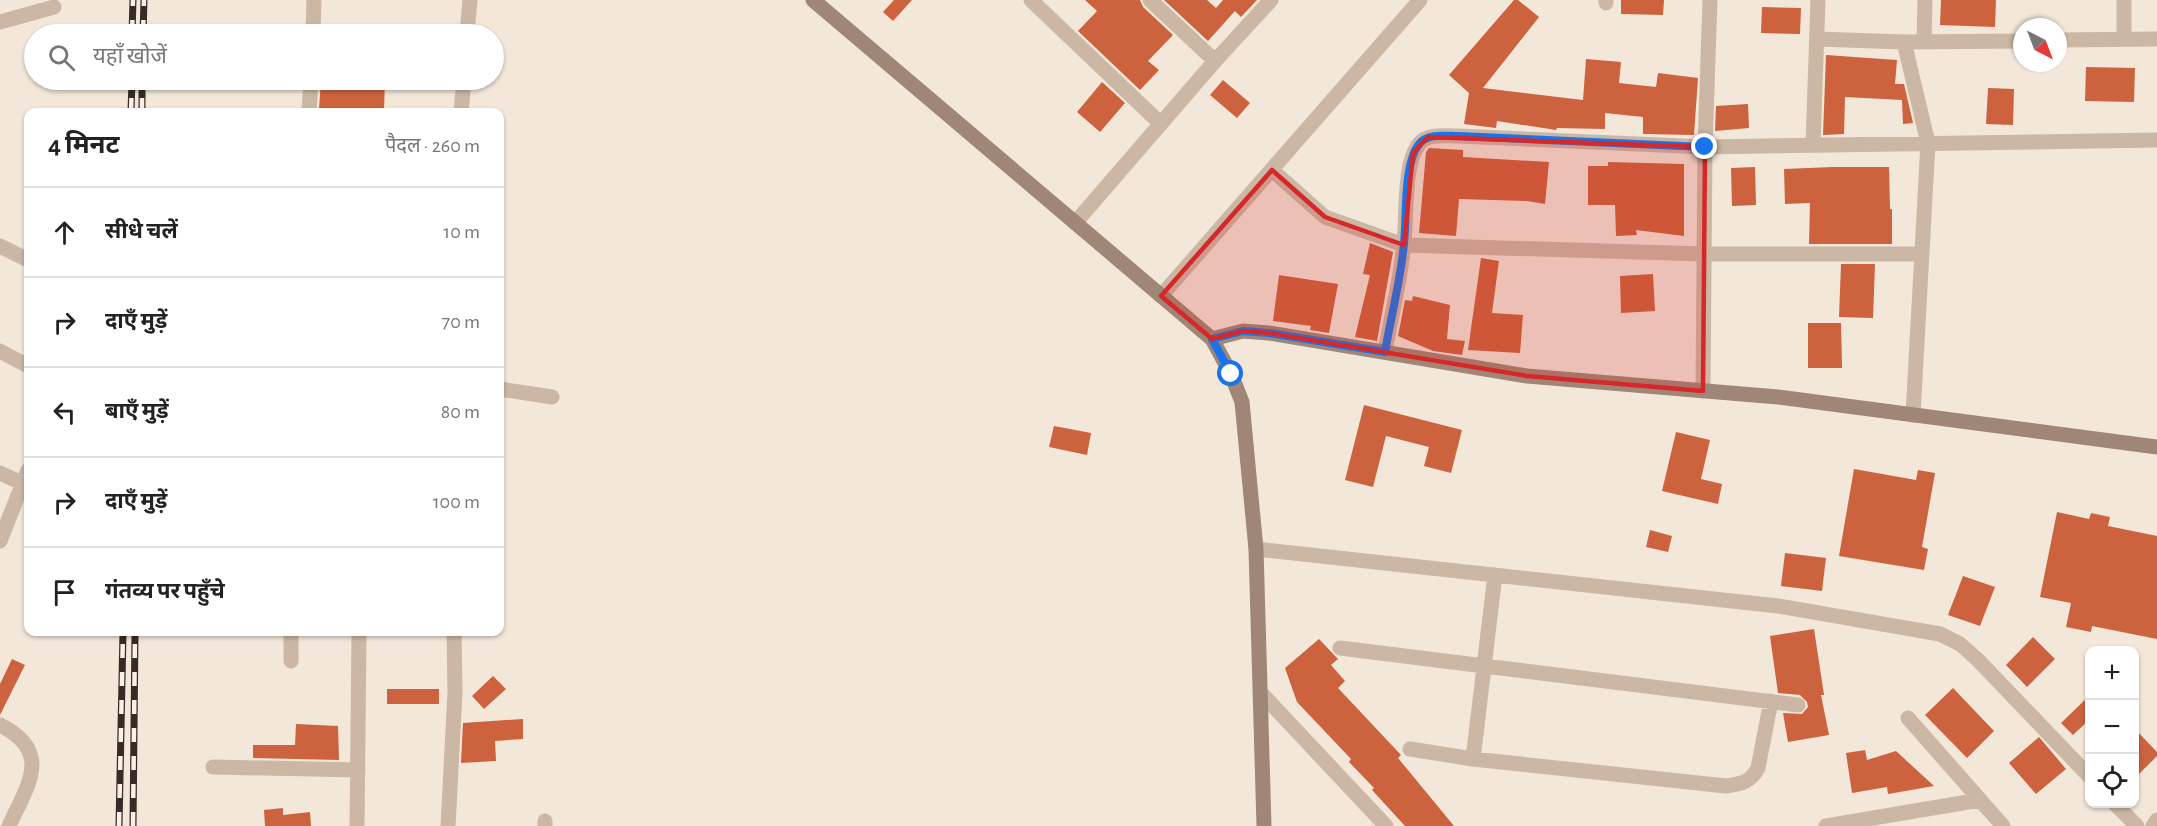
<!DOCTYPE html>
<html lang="hi">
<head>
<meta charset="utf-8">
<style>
  :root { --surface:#fff; --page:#f6f6f6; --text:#222; --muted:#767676; --line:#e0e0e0 }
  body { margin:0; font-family:"Alegreya Sans","Noto Sans Devanagari",sans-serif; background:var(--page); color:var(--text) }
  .controls { position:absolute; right:18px; bottom:18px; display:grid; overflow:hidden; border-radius:12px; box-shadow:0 2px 4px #0004 }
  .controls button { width:54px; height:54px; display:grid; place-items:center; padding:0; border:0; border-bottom:2px solid var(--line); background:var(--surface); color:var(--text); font:30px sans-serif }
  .compass { position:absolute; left:2013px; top:18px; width:54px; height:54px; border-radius:50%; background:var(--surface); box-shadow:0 2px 4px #0004; rotate:138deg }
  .stop { position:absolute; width:18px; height:18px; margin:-14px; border:4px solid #1a73e8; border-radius:50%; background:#fff }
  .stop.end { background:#1a73e8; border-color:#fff; box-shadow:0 2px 6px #0008 }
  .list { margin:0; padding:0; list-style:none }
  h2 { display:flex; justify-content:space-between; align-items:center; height:78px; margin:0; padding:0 24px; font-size:26px }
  h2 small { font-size:20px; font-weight:400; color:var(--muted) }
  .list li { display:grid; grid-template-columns:39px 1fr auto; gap:18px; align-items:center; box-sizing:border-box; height:90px; padding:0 24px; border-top:2px solid var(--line) }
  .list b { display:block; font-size:22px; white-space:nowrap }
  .list em { font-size:20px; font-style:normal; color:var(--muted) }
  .icon { flex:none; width:33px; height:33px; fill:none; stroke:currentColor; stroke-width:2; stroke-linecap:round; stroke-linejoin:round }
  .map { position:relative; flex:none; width:2157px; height:826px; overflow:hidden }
  .search { position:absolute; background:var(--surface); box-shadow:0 2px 4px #0004; left:24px; top:24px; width:480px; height:66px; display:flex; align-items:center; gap:15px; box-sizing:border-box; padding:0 21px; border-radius:33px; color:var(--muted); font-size:22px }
  .panel { position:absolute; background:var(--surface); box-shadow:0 2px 4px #0004; left:24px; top:108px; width:480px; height:528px; border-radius:12px }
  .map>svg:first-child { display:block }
  .building { fill:#cc633e }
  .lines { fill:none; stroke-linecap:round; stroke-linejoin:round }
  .street { stroke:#cbb7a4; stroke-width:15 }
  .secondary { stroke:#9f8676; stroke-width:15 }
  .rail-casing { stroke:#362c26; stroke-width:7 }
  .rail { stroke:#faf1e5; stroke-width:4.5; stroke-dasharray:14; stroke-linecap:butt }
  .route { stroke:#1a73e8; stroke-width:8 }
  .marked { fill:#d62828; fill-opacity:0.2; stroke:#d62828; stroke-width:4.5; stroke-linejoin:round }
</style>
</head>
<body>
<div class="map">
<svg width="2157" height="826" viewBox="0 0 2157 826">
  <rect width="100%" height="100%" fill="#f2e7d9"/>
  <path class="building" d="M 894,0 L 912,0 L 893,21 L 883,12 Z
    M 1085,0 L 1140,0 L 1143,7 L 1173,35 L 1148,61 L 1159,70 L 1140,90 L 1078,31 L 1097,11 Z
    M 1164,0 L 1207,0 L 1216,8 L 1223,0 L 1257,0 L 1241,17 L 1235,11 L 1208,41 Z
    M 1514,0 L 1518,0 L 1539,17 L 1483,88 L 1583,100 L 1586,59 L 1621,62 L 1619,83 L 1656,87 L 1658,73 L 1698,78 L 1694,135 L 1643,134 L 1643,117 L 1605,113 L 1605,129 L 1557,128 L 1556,130 L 1497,121 L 1496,128 L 1464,124 L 1469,93 L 1449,75 Z
    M 1621,0 L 1664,0 L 1663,15 L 1621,14 Z
    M 1941,0 L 1996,0 L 1995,27 L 1940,25 Z
    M 1762,7 L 1801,8 L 1800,34 L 1761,33 Z
    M 1826,55 L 1897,60 L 1895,84 L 1904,84 L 1913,123 L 1903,124 L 1902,100 L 1845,97 L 1844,134 L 1823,135 Z
    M 2086,67 L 2135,68 L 2134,102 L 2085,101 Z
    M 321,80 L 385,80 L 384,110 L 319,109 Z
    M 1223,80 L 1250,103 L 1237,118 L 1210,95 Z
    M 1102,82 L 1125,103 L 1100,132 L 1077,112 Z
    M 1988,88 L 2014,89 L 2013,125 L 1986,124 Z
    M 1748,104 L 1749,128 L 1715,131 L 1716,106 Z
    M 1429,148 L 1463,150 L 1463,157 L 1549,162 L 1545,204 L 1527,201 L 1459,199 L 1456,236 L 1419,233 L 1426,152 Z
    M 1608,162 L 1684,164 L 1684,236 L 1636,230 L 1637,235 L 1616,236 L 1615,205 L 1588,205 L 1588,166 L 1608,166 Z
    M 1755,167 L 1756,205 L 1732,206 L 1731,168 Z
    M 1833,167 L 1889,167 L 1890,209 L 1892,209 L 1892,244 L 1809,244 L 1810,203 L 1785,204 L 1784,169 Z
    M 1370,243 L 1393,252 L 1377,341 L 1355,337 L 1370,275 L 1363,274 Z
    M 1481,258 L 1499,261 L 1492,313 L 1523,315 L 1520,353 L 1468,350 Z
    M 1841,264 L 1875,264 L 1873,318 L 1839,317 Z
    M 1653,274 L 1655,311 L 1621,313 L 1620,276 Z
    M 1279,275 L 1338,284 L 1329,333 L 1310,330 L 1311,326 L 1273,321 Z
    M 1413,296 L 1450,305 L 1447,339 L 1465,341 L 1462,355 L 1433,351 L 1398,336 L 1405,300 L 1412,301 Z
    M 1808,323 L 1841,323 L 1842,368 L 1808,368 Z
    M 1364,405 L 1462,430 L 1451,473 L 1424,466 L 1429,447 L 1386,436 L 1373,487 L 1345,480 Z
    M 1054,426 L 1091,433 L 1087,455 L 1049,447 Z
    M 1676,432 L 1710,440 L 1701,479 L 1722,484 L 1718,504 L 1662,491 Z
    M 1854,469 L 1916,480 L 1918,470 L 1935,473 L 1922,547 L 1928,549 L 1924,570 L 1839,556 Z
    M 2057,512 L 2089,519 L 2091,513 L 2110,517 L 2108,526 L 2157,536 L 2157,639 L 2092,626 L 2091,632 L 2066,627 L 2071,603 L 2040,597 Z
    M 1650,530 L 1672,536 L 1668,552 L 1646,547 Z
    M 1785,553 L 1826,558 L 1822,591 L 1781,586 Z
    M 1963,576 L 1995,587 L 1980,626 L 1948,615 Z
    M 1814,629 L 1824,695 L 1821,695 L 1829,735 L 1788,742 L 1783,713 L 1802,714 L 1808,707 L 1807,702 L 1800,695 L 1778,693 L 1770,636 Z
    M 2033,637 L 2055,659 L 2027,687 L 2006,665 Z
    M 1319,639 L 1338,659 L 1331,665 L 1345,681 L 1338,688 L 1401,755 L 1398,758 L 1454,826 L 1405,826 L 1372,790 L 1374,788 L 1349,762 L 1351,759 L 1297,702 L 1285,668 Z
    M 12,659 L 25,665 L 0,715 L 0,684 Z
    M 493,676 L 506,689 L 484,709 L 472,696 Z
    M 1953,688 L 1994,731 L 1967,758 L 1925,715 Z
    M 387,689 L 439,689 L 439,704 L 387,704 Z
    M 2090,695 L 2090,719 L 2073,735 L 2061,723 Z
    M 523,719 L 523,739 L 495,741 L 496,761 L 461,763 L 463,723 Z
    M 296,724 L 338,726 L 339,760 L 253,758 L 253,745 L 295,745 Z
    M 2134,728 L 2157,752 L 2157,756 L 2134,779 Z
    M 2039,737 L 2066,769 L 2036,794 L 2009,763 Z
    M 1865,750 L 1867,760 L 1896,751 L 1934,786 L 1888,794 L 1887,787 L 1852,793 L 1846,753 Z
    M 283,808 L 283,815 L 310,812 L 311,826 L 265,826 L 264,810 Z"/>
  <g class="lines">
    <path class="street" d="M 1031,0 L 1161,124
      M 1150,0 L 1215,61
      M 1606,3 L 1606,0
      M 0,22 L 54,7
      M 313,34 L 314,0
      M 467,34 L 470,0
      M 1817,39 L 1904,42 L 2022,41
      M 2124,39 L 2124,0
      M 2058,40 L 2157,39
      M 1904,42 L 1928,143 L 1913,415
      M 1924,42 L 1925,0
      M 309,112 L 311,80
      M 461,112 L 464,80
      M 1813,145 L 1818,0
      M 1272,170 L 1325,217 L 1404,245 L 1704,254 L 1922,254
      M 1075,223 L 1215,61 L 1271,0
      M 0,246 L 28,260
      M 1161,296 L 1420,0
      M 0,351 L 28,366
      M 1385,352 C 1391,316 1401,279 1404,243 C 1407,217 1403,164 1419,144 C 1427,133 1445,136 1458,136 L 1705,147 L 2157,140
      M 500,389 L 552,397
      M 1703,391 L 1705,147 L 1710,0
      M 0,473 L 24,484
      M 0,541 L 28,470
      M 1256,549 L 1778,606 L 1940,634 L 1960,644 L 1977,659 L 2090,777
      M 1340,648 L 1798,705
      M 291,661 L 291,632
      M 1261,693 L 1386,826
      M 1908,718 L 2003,826
      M 0,725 C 54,752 27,786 9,826
      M 1410,749 L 1473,759 L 1726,786 C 1741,784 1751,782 1758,768 L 1771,701
      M 1473,759 L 1495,575
      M 213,767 L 358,770
      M 2115,804 L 2137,826
      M 545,821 L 545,826
      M 357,826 L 359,632
      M 448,826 L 455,692 L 454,632
      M 1826,826 L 1980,800
      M 2153,826 L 2157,820"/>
    <path class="secondary" d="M 813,0 L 1212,339 L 1231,374 L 1242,402 L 1256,549 L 1264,826
      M 1212,339 L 1243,331 L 1269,333 L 1527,376 L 1778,397 L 2157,447"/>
    <g class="rail-casing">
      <path id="rail" d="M 132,34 L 133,0
        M 143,34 L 144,0
        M 131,112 L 132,80
        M 142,112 L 142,80
        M 119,826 L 123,632
        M 133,826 L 135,632"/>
    </g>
    <use href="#rail" class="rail"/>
  </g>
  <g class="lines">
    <path class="route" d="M 1231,374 L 1212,339 L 1243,331 L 1269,333 L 1385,352 C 1391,316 1401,279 1404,243 C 1407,217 1403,164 1419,144 C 1427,133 1445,136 1458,136 L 1705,147"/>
  </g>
  <path class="marked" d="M 1428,137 L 1705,147 L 1703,391 L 1527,376 L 1269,333 L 1243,331 L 1212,339 L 1161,296 L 1272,170 L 1325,217 L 1404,245 L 1413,153 Z"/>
</svg>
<div class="controls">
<button>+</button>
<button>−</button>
<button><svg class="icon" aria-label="locate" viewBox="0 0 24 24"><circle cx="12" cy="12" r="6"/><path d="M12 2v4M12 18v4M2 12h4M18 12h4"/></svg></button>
</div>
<svg class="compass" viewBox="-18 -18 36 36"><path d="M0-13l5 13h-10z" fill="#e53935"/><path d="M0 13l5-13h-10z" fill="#767676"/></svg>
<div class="stop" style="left:1231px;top:374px"></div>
<div class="stop end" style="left:1705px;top:147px"></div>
<div class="search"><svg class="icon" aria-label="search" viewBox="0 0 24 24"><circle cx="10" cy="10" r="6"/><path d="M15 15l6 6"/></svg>यहाँ खोजें</div>
<section class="panel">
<h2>4 मिनट<small>पैदल · 260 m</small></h2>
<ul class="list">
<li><svg class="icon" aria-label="ahead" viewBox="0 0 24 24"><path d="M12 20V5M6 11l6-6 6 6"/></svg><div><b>सीधे चलें</b></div><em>10 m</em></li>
<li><svg class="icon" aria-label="right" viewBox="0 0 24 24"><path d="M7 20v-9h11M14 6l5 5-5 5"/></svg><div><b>दाएँ मुड़ें</b></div><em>70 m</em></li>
<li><svg class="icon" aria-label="left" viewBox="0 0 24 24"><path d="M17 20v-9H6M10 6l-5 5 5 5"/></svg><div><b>बाएँ मुड़ें</b></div><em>80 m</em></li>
<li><svg class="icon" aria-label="right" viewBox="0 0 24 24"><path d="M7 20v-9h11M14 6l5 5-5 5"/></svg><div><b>दाएँ मुड़ें</b></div><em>100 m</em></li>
<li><svg class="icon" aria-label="arrive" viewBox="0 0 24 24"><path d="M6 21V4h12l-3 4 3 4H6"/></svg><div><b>गंतव्य पर पहुँचे</b></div></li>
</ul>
</section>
</div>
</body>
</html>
